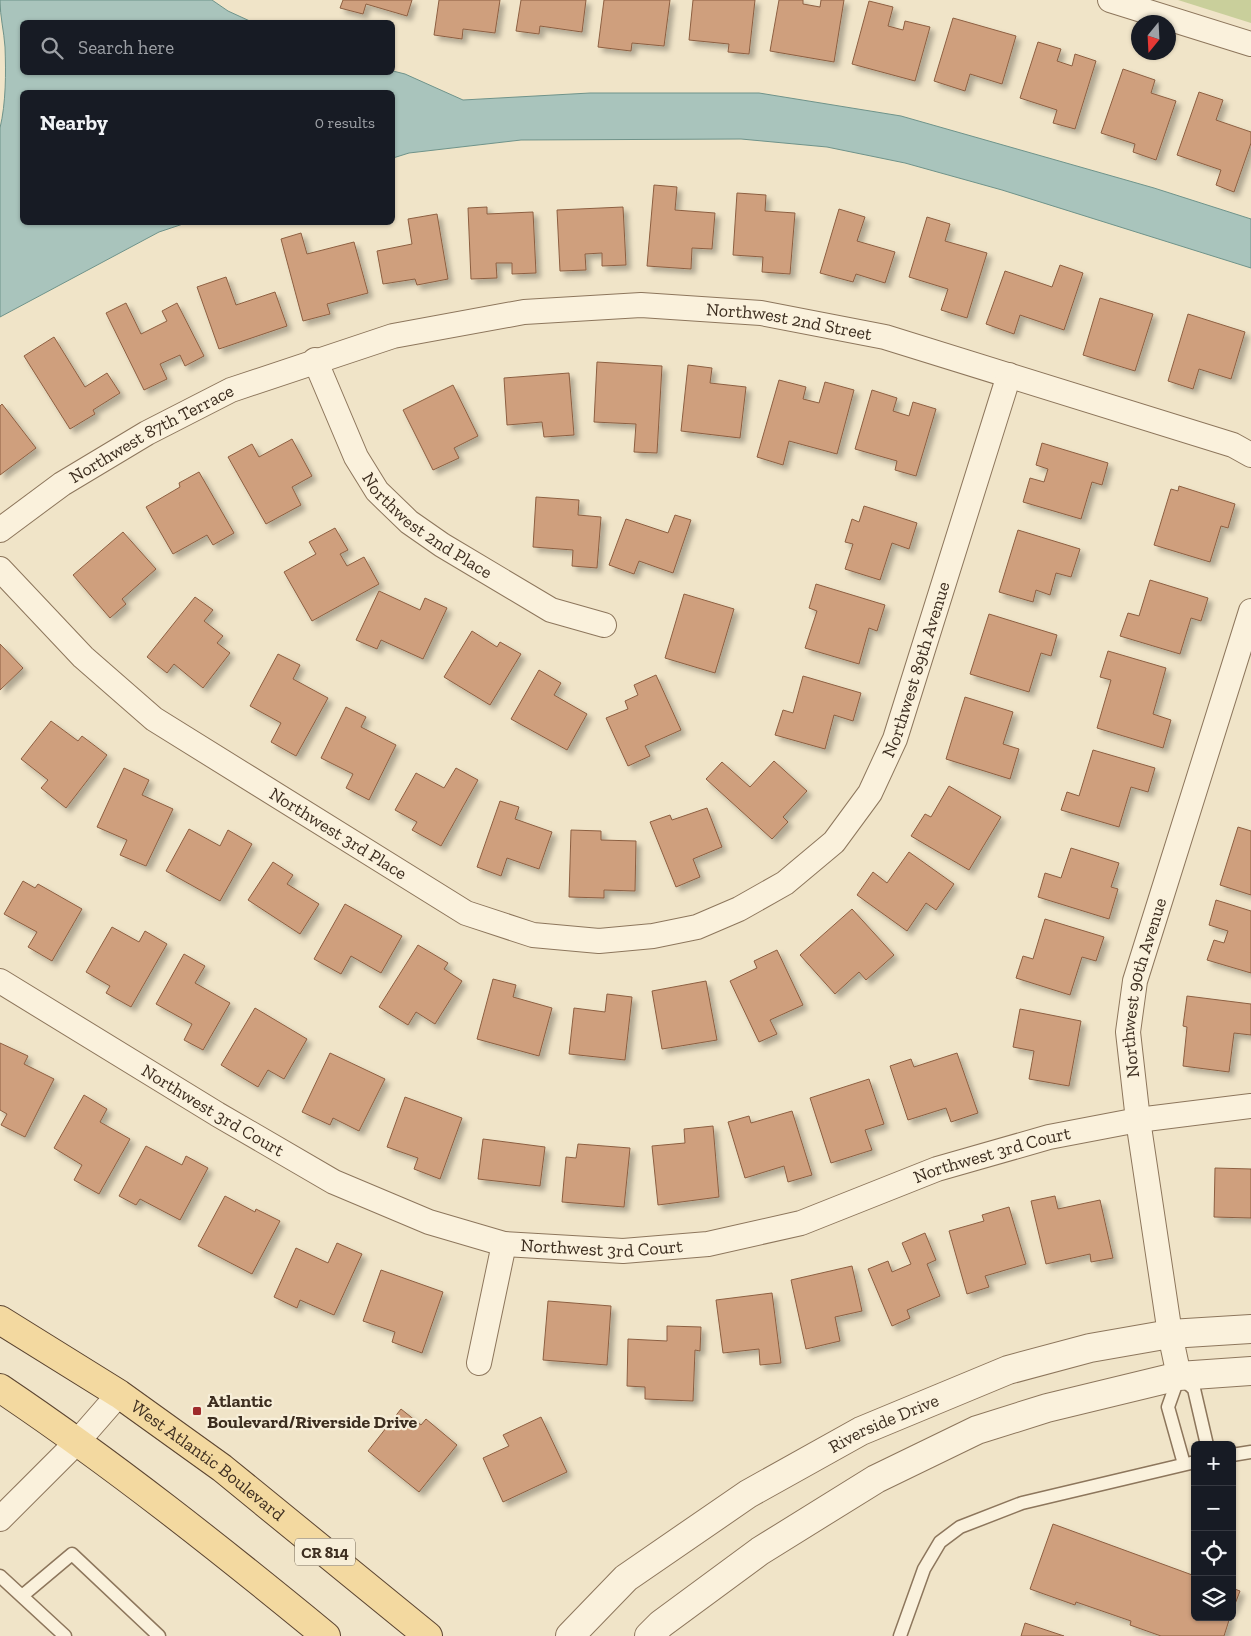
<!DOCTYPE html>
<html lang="en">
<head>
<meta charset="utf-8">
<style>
  :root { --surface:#171b24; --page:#20242c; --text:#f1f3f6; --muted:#9ea1a6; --line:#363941 }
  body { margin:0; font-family:"Zilla Slab",serif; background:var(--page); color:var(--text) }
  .controls { position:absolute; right:15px; bottom:15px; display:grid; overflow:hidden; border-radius:8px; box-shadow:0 1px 4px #0004 }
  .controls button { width:45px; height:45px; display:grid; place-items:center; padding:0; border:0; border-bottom:1px solid var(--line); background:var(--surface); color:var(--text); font:25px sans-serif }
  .compass { position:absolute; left:1131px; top:15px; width:45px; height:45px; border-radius:50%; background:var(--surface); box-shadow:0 1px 4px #0004; rotate:198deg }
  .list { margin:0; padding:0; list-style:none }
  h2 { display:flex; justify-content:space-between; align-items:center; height:65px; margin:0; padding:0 20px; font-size:21px }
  h2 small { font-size:16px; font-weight:400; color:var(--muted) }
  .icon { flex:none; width:28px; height:28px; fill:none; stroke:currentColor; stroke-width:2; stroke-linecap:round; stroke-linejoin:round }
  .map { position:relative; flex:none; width:1251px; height:1636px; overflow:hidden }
  .search { position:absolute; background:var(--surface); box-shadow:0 1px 4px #0004; left:20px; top:20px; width:375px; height:55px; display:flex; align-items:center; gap:12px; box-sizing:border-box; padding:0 18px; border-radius:8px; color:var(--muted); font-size:19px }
  .panel { position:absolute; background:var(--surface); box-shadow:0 1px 4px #0004; left:20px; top:90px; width:375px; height:135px; border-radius:8px }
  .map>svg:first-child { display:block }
  .green { fill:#c9cf9b }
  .water { fill:#a9c4bc; stroke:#6f938a }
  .building { fill:#cf9f7d; stroke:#8d5f41; filter:url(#shadow) }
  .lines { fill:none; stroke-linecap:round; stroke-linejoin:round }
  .service-casing { stroke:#8d765c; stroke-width:15 }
  .minor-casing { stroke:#8d765c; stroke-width:26 }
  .tertiary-casing { stroke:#8d765c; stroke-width:30 }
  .primary-casing { stroke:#5b4430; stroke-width:30 }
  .service { stroke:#faf1dc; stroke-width:12 }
  .minor { stroke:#faf1dc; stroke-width:24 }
  .tertiary { stroke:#faf1dc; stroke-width:28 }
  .primary { stroke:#f3d9a0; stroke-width:28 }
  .poi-dot { fill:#9e2a2b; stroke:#f7eed8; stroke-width:2 }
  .labels { text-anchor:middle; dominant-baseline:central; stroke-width:4.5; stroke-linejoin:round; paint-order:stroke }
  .shield { fill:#f7eed8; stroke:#756857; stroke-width:1 }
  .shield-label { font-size:16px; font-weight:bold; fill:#3d2e20 }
  .street-label { font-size:18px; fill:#3d2e20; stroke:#f7eed8 }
  .poi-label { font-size:18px; font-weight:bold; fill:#3d2e20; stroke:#f7eed8; text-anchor:start }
</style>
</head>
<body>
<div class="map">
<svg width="1251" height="1636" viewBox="0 0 1251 1636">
  <defs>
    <filter id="shadow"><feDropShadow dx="4.5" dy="4.5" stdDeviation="2.5" flood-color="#0004"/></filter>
  </defs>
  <rect width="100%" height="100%" fill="#f0e4c8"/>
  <path class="green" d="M 1178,0 L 1251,0 L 1251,23 Z"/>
  <path class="water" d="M 0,0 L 212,0 L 228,11 L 252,22 L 22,22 L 22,72 L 393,71 L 405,74 L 463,100 L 590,93 L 759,93 L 901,116 L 1154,188 L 1251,219 L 1251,268 L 1002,190 L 905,163 L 827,147 L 741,139 L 521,140 L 409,153 L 393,158 L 392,92 L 22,92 L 22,222 L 186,223 L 159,232 L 0,317 L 0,128 C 6,103 6,73 5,47 C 4,31 0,17 0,0 Z"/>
  <path class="building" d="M 343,0 L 412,0 L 407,16 L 366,4 L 363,14 L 340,8 Z
    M 439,0 L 500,0 L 495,33 L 463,29 L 462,39 L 434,35 Z
    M 521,0 L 586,0 L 582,32 L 540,26 L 539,34 L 516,31 Z
    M 604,0 L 670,0 L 664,46 L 632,43 L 631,51 L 598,47 Z
    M 693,0 L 755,0 L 749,54 L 728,52 L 729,44 L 689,40 Z
    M 779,0 L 803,0 L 803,4 L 820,7 L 821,0 L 844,0 L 834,62 L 770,51 Z
    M 869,1 L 893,7 L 888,26 L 903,30 L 905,21 L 930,27 L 915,81 L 852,64 Z
    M 953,18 L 1016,36 L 1002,84 L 970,74 L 965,91 L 934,81 Z
    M 1038,42 L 1061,49 L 1057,61 L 1072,66 L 1075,54 L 1096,61 L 1075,129 L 1053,123 L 1057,110 L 1020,98 Z
    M 1123,69 L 1155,80 L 1151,93 L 1176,101 L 1156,160 L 1133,152 L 1135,144 L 1101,133 Z
    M 1199,92 L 1223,100 L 1216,120 L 1251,132 L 1251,143 L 1234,192 L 1216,185 L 1221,170 L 1177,155 Z
    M 654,185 L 677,187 L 675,210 L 715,213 L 712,249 L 692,248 L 691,269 L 647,266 Z
    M 737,193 L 766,195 L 765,211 L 795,213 L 790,274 L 762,272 L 763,257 L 733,255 Z
    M 487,207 L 487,214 L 533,212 L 536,273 L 512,274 L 512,263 L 496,263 L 497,278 L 471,279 L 468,208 Z
    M 623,207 L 626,265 L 602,266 L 602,253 L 585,254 L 586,270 L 560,271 L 557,210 Z
    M 839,209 L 865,217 L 857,241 L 895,252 L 885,283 L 856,274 L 853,282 L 820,273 Z
    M 437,214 L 448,279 L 417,285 L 415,279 L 383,284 L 377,251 L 412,244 L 408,219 Z
    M 927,217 L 950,224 L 945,241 L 987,253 L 967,318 L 941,310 L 948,289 L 909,277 Z
    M 301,233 L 307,254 L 354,242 L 368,293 L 327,304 L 330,314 L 303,321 L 281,239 Z
    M 1060,265 L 1083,273 L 1064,330 L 1020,315 L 1014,334 L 986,324 L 1005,271 L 1052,287 Z
    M 226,277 L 236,305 L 275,292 L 287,326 L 219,349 L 197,287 Z
    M 1100,298 L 1153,314 L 1135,371 L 1083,355 Z
    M 126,303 L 141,334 L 167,321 L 162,311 L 177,303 L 204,356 L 185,366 L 180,355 L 160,364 L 167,379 L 144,390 L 106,313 Z
    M 1188,314 L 1245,332 L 1231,379 L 1199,369 L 1193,389 L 1168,381 Z
    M 54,337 L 85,387 L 107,373 L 120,393 L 93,410 L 95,414 L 70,429 L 24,356 Z
    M 597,362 L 662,366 L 657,453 L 634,452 L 636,424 L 594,422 Z
    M 688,365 L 712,368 L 710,383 L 746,387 L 740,438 L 681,431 Z
    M 569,373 L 574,435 L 544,437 L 542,422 L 507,425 L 504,378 Z
    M 779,380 L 806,387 L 803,399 L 819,403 L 825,382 L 854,390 L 837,454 L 789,441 L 783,465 L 757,457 Z
    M 453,385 L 478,436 L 454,448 L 459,458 L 433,470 L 403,410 Z
    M 872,390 L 897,398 L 893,411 L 909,416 L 913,402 L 936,409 L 916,476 L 895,470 L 897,461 L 855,449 Z
    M 2,404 L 36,448 L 0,475 L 0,406 Z
    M 292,439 L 312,476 L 292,487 L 301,505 L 266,524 L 228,457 L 252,444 L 259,457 Z
    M 1042,443 L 1108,463 L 1102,485 L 1092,482 L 1081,519 L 1023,502 L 1030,478 L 1044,482 L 1048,469 L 1036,465 Z
    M 199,472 L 234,533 L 213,545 L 207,535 L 173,554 L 146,507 L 180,487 L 179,483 Z
    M 1179,486 L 1235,504 L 1228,528 L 1221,526 L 1210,562 L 1154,545 L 1171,489 L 1178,491 Z
    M 536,497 L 579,500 L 578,515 L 601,517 L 597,568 L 572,566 L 573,550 L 533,547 Z
    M 864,506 L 917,523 L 909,549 L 892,543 L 880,580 L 845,569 L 853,544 L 845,542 L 852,519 L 859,522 Z
    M 675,515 L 691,520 L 673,573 L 639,561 L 634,574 L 609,565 L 626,519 L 668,533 Z
    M 335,528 L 348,550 L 340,554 L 347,566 L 364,557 L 379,584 L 312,621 L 284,572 L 316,554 L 309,542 Z
    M 1018,530 L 1080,549 L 1071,577 L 1056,573 L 1050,595 L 1036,590 L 1033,602 L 999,592 Z
    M 123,532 L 156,569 L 122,599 L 126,604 L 110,618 L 73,575 Z
    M 1150,580 L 1208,598 L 1201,621 L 1191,618 L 1180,654 L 1120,636 L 1128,613 L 1139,616 Z
    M 816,584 L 885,605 L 877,631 L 869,628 L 859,664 L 805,648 L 817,611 L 809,608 Z
    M 379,591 L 420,610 L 425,598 L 447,608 L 423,659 L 381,640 L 377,649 L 356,640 Z
    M 684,594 L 734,609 L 715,673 L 665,658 Z
    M 195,597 L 213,610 L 204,621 L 223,636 L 217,643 L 230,653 L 203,688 L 174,664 L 167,673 L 147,657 Z
    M 989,614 L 1057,635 L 1051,656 L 1041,653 L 1029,692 L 970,674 Z
    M 472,631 L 497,647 L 500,642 L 521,654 L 490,705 L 444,677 Z
    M 0,644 L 23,668 L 0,690 Z
    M 1108,651 L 1166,668 L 1153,714 L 1171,720 L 1163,748 L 1097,728 L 1111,680 L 1100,677 Z
    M 278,654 L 300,665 L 293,679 L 328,698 L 296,756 L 271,742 L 281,723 L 250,706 Z
    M 539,670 L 561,683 L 554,695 L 587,714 L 567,750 L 511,719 Z
    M 656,675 L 681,730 L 645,746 L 650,756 L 628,766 L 606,718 L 628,709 L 625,701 L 638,695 L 634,685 Z
    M 803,676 L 861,693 L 853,721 L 834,715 L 825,749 L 775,735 L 783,710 L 793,713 Z
    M 965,697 L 1013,712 L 1003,744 L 1019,749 L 1010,779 L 946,759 Z
    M 346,707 L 366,717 L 361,727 L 396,745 L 369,800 L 346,788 L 353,774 L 321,758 Z
    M 51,721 L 78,741 L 82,736 L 107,755 L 66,808 L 41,788 L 48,780 L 21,759 Z
    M 1093,750 L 1155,768 L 1148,792 L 1131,787 L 1119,827 L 1061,810 L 1067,792 L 1079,796 Z
    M 774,761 L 807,791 L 783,817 L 788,822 L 772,839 L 706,779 L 722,762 L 750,787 Z
    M 124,768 L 149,780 L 142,795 L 173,809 L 146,866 L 120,855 L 127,840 L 97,827 Z
    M 456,768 L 478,780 L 441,846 L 412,830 L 417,822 L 395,810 L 416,773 L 444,788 Z
    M 949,786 L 1001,817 L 969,870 L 911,836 L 925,814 L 931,817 Z
    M 500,801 L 519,807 L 515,819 L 552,832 L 539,869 L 507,858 L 501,876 L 477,867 Z
    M 707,808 L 722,847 L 693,859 L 700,877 L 676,887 L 650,822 L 670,815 L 672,820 Z
    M 1238,827 L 1251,831 L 1251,895 L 1220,885 Z
    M 189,829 L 220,846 L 228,830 L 252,844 L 220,901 L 166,871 Z
    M 571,830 L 601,831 L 601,840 L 636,841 L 635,891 L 604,890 L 604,898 L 569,897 Z
    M 1071,848 L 1119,863 L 1111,887 L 1118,889 L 1109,919 L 1038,897 L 1045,873 L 1061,878 Z
    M 909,852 L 954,884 L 936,910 L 926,903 L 907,931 L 857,895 L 873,872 L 887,883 Z
    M 273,862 L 293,875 L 287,884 L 319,904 L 300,934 L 248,900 Z
    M 23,881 L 35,888 L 38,884 L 82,909 L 52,961 L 28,947 L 37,932 L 4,914 Z
    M 1216,900 L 1251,911 L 1251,973 L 1207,960 L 1214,940 L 1224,943 L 1228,931 L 1209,925 Z
    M 345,904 L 402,936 L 381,973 L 351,956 L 341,974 L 314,959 Z
    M 852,909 L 894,955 L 866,980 L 859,972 L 835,994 L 800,955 Z
    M 1045,919 L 1104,937 L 1096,961 L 1082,957 L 1070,995 L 1016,978 L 1023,956 L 1033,959 Z
    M 112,927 L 139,942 L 145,931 L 167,944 L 131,1007 L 106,993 L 110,986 L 86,972 Z
    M 418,945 L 448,963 L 444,969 L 462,981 L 435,1024 L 416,1012 L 408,1025 L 379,1007 Z
    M 777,950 L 803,1005 L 770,1020 L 777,1034 L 759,1042 L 730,981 L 757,968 L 754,961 Z
    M 184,954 L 205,966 L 195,983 L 230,1003 L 203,1050 L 184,1040 L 192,1024 L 156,1004 Z
    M 493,979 L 516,985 L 513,997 L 552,1008 L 539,1056 L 477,1039 Z
    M 706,981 L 717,1040 L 662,1049 L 652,991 Z
    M 607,994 L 632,997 L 625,1060 L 569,1054 L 574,1008 L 605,1012 Z
    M 1187,996 L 1251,1004 L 1251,1035 L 1234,1033 L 1229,1072 L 1183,1066 L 1187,1027 L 1183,1026 Z
    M 255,1008 L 307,1039 L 284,1079 L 268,1070 L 258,1087 L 221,1065 Z
    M 1020,1009 L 1081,1021 L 1069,1086 L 1029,1079 L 1034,1051 L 1013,1047 Z
    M 0,1043 L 28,1056 L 24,1064 L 54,1079 L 25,1137 L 1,1125 L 7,1114 L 0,1110 Z
    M 330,1053 L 385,1079 L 359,1131 L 333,1118 L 330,1125 L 302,1112 Z
    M 957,1053 L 978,1113 L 951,1122 L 946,1108 L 908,1120 L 890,1066 L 911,1059 L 914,1067 Z
    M 869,1079 L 884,1124 L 865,1130 L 872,1150 L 831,1163 L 810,1098 Z
    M 84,1095 L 107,1109 L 100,1122 L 130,1139 L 99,1194 L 74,1180 L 82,1165 L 54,1148 Z
    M 405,1097 L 462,1118 L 440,1179 L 414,1169 L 418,1158 L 387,1147 Z
    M 792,1111 L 812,1175 L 788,1182 L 784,1166 L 745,1178 L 728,1122 L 749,1116 L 751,1123 Z
    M 713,1126 L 719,1197 L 658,1205 L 652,1146 L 685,1143 L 684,1129 Z
    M 483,1139 L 545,1147 L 540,1186 L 478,1179 Z
    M 578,1144 L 630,1148 L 624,1207 L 562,1202 L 566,1157 L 576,1158 Z
    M 146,1146 L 182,1165 L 186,1156 L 208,1168 L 180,1220 L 140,1199 L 136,1205 L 119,1196 Z
    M 1215,1168 L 1251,1169 L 1251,1218 L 1214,1217 Z
    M 225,1196 L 255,1212 L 256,1209 L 280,1221 L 252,1274 L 198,1246 Z
    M 1055,1196 L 1058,1209 L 1100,1200 L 1113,1258 L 1091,1262 L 1090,1254 L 1046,1264 L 1031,1201 Z
    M 1009,1207 L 1026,1264 L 985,1276 L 989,1287 L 967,1294 L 949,1231 L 984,1221 L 982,1215 Z
    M 925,1233 L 936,1260 L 927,1264 L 940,1296 L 907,1310 L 910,1318 L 892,1326 L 868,1269 L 888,1261 L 892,1272 L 911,1264 L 902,1243 Z
    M 337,1243 L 362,1254 L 334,1315 L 300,1300 L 297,1308 L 274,1297 L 296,1248 L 328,1263 Z
    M 852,1266 L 862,1311 L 835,1317 L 840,1341 L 806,1349 L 791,1280 Z
    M 381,1270 L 443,1292 L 422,1353 L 392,1342 L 395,1332 L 363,1321 Z
    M 772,1293 L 781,1363 L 760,1365 L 759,1349 L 723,1353 L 716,1300 Z
    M 548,1301 L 611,1306 L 607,1365 L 543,1360 Z
    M 667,1326 L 701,1327 L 700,1351 L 695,1350 L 693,1401 L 645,1399 L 645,1387 L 627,1386 L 628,1339 L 667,1341 Z
    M 401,1409 L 421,1425 L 426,1419 L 457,1445 L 419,1492 L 368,1451 Z
    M 541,1417 L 567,1472 L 503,1502 L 483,1458 L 509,1446 L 503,1435 Z
    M 1053,1524 L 1195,1576 L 1195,1617 L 1230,1617 L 1224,1636 L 1161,1636 L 1130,1625 L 1131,1621 L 1076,1602 L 1075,1605 L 1030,1589 Z
    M 1232,1588 L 1240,1591 L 1232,1612 Z
    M 1025,1623 L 1064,1636 L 1021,1636 Z"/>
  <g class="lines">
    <g class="service-casing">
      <path id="service" d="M 1232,1455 L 1251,1452
        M 1184,1464 L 1168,1407 L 1179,1376 L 1194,1389 L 1207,1445
        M 0,1576 L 65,1636
        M 22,1596 L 72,1554 L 159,1636
        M 900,1636 L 924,1569 L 940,1542 L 960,1527 L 1022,1503 L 1195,1462"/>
    </g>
    <g class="minor-casing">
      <g id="minor">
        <path d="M 1110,0 L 1251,44"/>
        <path id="s1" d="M 315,360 L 356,457 L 377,491 L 409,522 L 442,545 L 551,610 L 604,625"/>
        <path id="s2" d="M 0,530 L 62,484 L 147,433 L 231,390 L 393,336 L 524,312 L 641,305 L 761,313 L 885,337 L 1233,445 L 1251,455"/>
        <path id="s3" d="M 0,569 L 83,657 L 154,719 L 466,913 L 533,935 L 599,941 L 653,936 L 697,927 L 739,909 L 785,883 L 834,842 L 870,793 L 895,739 L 1009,375"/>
        <path id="s4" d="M 0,981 L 217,1114 L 334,1182 L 429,1222 L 504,1244 L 623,1251 L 708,1244 L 801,1223 L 937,1169 L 1049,1137 L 1138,1120 L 1251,1106"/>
        <path d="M 479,1363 L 504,1244"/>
        <path id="s5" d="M 1179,1376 L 1170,1334 L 1138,1120 L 1128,1032 L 1135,981 L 1251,611"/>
        <path d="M 0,1519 L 78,1441 L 119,1394"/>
      </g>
    </g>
    <g class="tertiary-casing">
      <g id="tertiary">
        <path id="s6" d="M 570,1636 L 626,1578 L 748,1494 L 861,1431 L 1008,1370 L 1090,1348 L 1170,1334 L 1251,1329"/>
        <path d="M 649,1636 L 661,1624 L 760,1551 L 876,1479 L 977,1430 L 1047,1408 L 1179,1376 L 1251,1371"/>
      </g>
    </g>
    <g class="primary-casing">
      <g id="primary">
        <path id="s7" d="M 0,1320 L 119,1394 L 222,1468 L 428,1636"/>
        <path d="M 0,1388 C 113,1464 220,1549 326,1636"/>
      </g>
    </g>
    <use href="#service" class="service"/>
    <use href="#minor" class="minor"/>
    <use href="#tertiary" class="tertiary"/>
    <use href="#primary" class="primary"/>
  </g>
  <rect class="poi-dot" x="192" y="1406" width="10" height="10" rx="2.5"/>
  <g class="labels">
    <rect class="shield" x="295" y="1538.5" width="60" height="27" rx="4"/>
    <g class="shield-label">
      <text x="325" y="1552">CR 814</text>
    </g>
    <g class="street-label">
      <text stroke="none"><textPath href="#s2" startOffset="841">Northwest 2nd Street</textPath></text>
      <text stroke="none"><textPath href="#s2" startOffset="180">Northwest 87th Terrace</textPath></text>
      <text stroke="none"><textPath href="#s1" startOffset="206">Northwest 2nd Place</textPath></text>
      <text stroke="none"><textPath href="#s3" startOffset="1174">Northwest 89th Avenue</textPath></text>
      <text stroke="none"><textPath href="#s3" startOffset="432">Northwest 3rd Place</textPath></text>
      <text stroke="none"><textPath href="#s5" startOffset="394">Northwest 90th Avenue</textPath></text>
      <text stroke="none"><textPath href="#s4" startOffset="249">Northwest 3rd Court</textPath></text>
      <text stroke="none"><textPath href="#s4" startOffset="1074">Northwest 3rd Court</textPath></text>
      <text stroke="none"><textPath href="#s4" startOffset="669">Northwest 3rd Court</textPath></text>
      <text stroke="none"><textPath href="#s6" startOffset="382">Riverside Drive</textPath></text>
      <text stroke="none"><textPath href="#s7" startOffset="251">West Atlantic Boulevard</textPath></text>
    </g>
    <g class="poi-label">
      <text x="207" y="1401">Atlantic<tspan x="207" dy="21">Boulevard/Riverside Drive</tspan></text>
    </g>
  </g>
</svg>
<div class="controls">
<button>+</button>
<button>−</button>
<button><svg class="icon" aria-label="locate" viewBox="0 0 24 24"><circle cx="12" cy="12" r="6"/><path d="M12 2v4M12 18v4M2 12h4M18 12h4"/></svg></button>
<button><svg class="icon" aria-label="layers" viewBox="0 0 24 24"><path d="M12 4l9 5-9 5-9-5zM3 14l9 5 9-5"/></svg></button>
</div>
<svg class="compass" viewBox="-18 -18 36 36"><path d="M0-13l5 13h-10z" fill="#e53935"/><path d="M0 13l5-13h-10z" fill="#9ea1a6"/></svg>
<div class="search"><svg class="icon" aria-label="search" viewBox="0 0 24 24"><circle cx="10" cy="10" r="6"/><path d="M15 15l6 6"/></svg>Search here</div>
<section class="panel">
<h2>Nearby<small>0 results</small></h2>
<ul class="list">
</ul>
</section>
</div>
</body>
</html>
